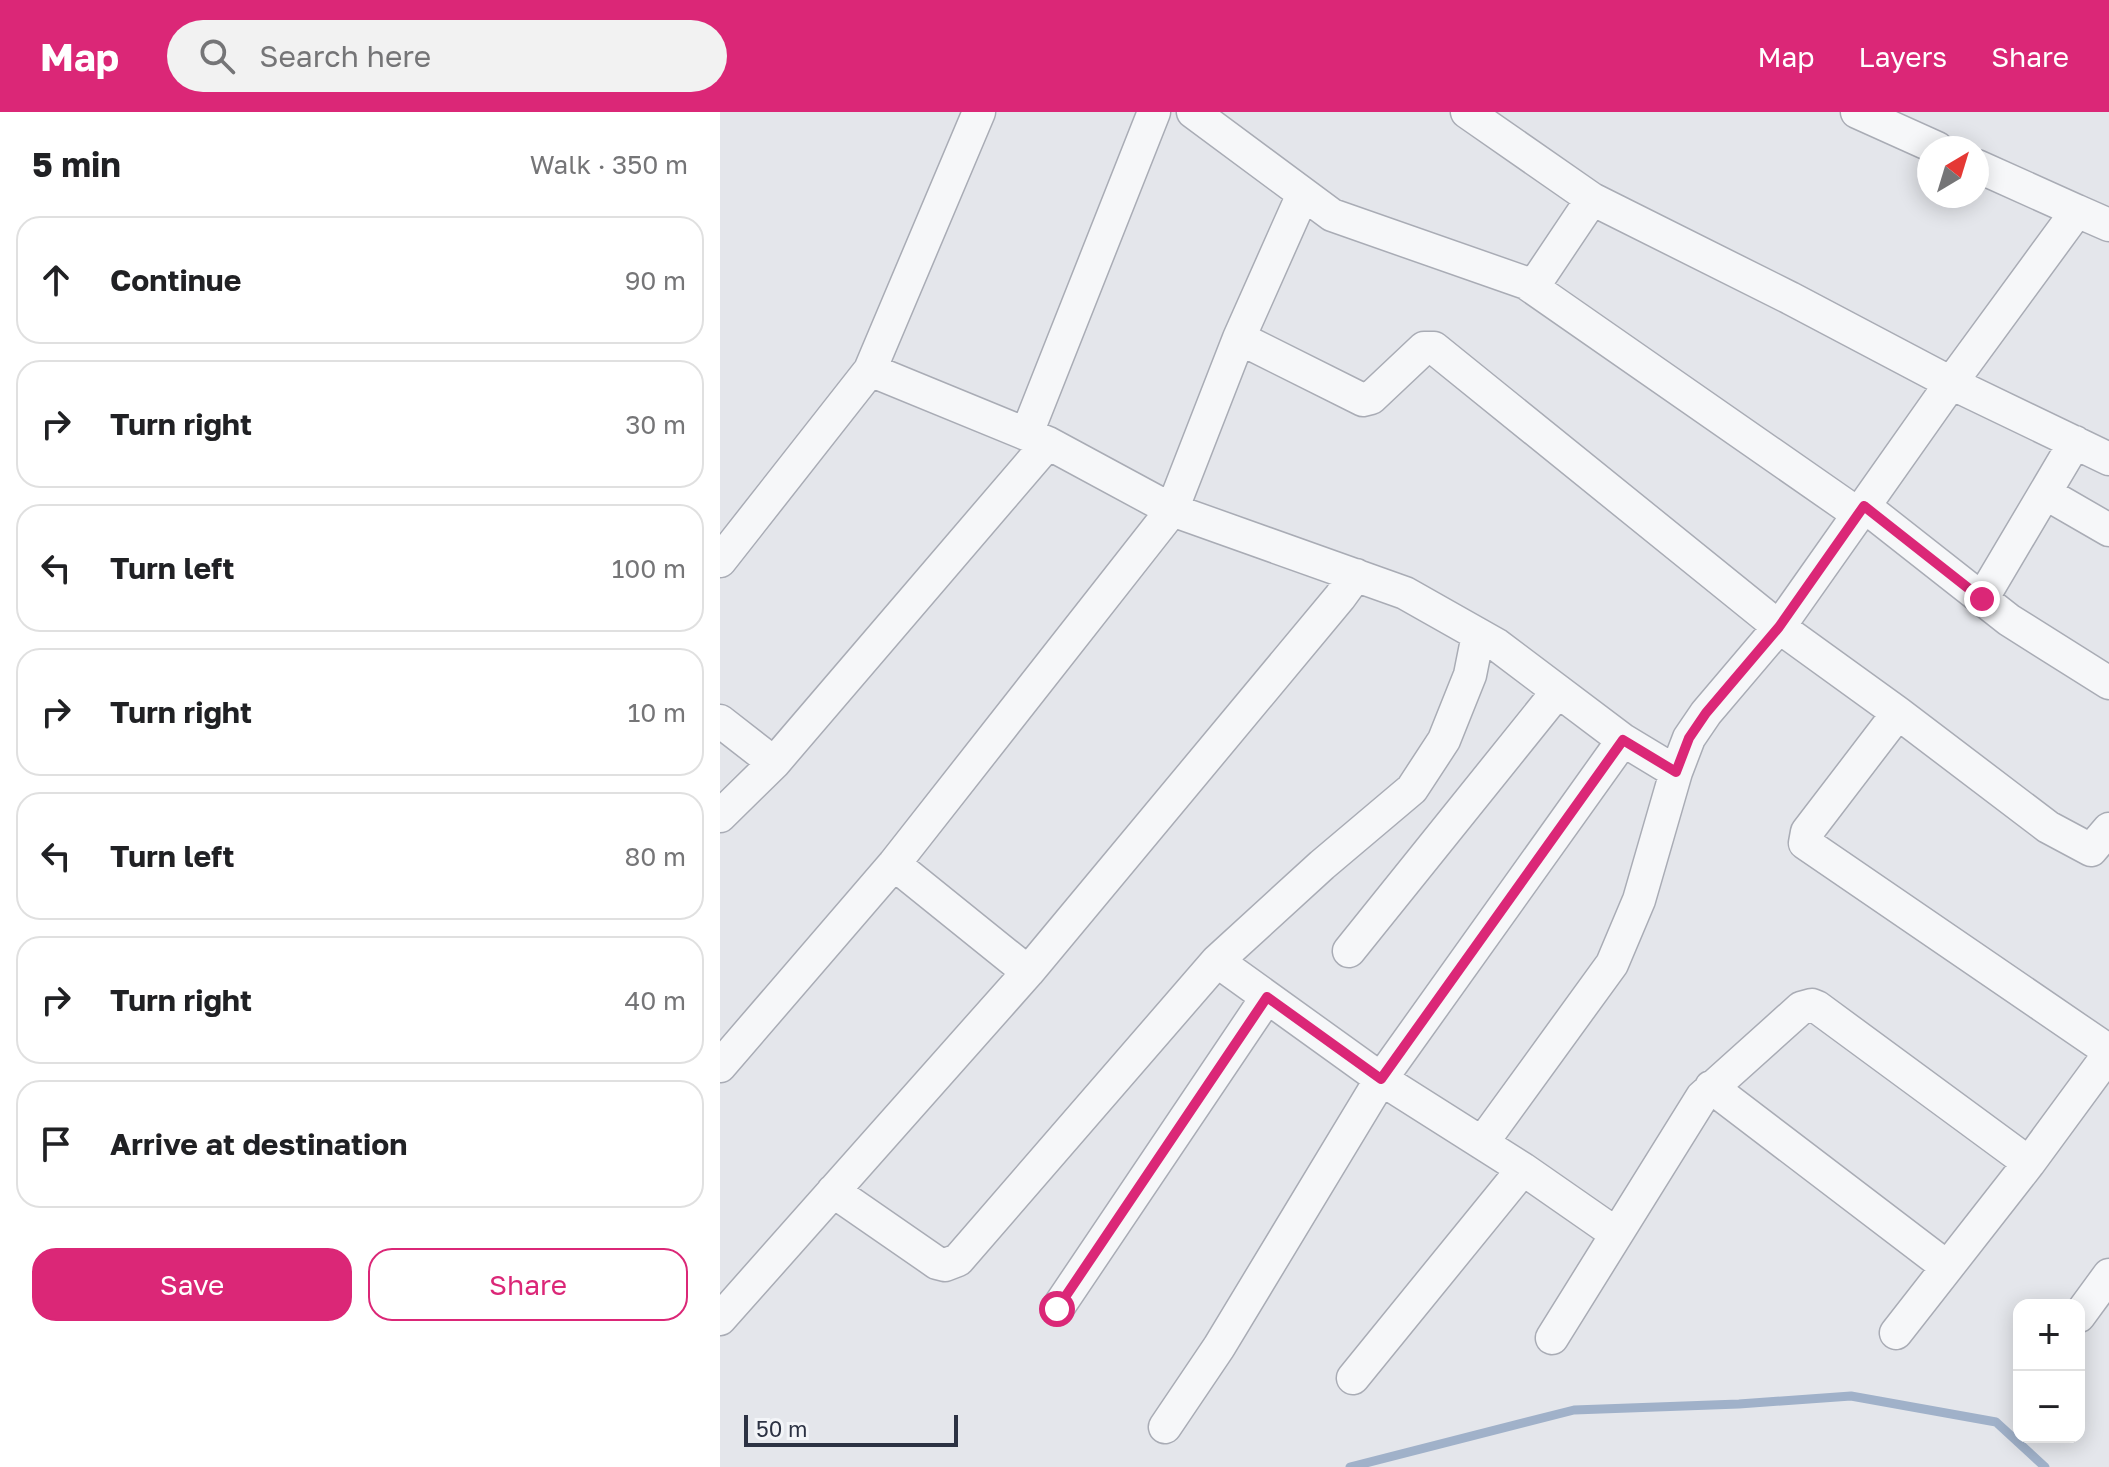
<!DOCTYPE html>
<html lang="en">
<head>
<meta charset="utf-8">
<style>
  :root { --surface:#fff; --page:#f2f2f2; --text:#202124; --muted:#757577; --line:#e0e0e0; --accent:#db2777 }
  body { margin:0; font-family:"Golos Text",sans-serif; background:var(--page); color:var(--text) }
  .controls { position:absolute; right:24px; bottom:24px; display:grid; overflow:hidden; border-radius:16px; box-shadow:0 4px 20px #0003 }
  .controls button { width:72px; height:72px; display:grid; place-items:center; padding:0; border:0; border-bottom:2px solid var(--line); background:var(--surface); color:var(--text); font:40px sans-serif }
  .compass { position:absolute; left:1197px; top:24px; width:72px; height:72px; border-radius:50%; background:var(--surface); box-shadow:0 4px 20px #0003; rotate:38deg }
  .scale { position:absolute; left:24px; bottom:20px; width:214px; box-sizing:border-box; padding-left:8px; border:4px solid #2c3243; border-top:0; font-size:22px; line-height:28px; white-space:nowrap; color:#2c3243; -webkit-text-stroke:6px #f3f5f8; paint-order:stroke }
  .stop { position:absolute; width:24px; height:24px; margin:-18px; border:6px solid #db2777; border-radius:50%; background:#fff }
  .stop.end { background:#db2777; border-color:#fff; box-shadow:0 2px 8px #0008 }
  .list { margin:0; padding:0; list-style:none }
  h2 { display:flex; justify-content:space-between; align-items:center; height:104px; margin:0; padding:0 32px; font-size:34px }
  h2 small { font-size:26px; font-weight:400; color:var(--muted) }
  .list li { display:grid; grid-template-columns:52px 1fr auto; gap:24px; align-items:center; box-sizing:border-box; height:128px; margin:0 16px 16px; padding:0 16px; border:2px solid var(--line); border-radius:24px }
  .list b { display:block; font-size:30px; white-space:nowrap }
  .list em { font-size:26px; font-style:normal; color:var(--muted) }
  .actions { display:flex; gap:16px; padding:24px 32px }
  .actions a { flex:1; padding:18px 0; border:2px solid var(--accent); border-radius:24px; text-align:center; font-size:28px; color:var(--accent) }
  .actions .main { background:var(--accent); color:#fff }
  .icon { flex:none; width:44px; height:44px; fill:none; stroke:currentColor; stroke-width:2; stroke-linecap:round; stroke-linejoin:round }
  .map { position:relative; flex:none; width:1389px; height:1355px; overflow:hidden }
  header { display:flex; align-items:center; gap:48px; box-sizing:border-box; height:112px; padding:0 40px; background:var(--accent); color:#fff }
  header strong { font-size:38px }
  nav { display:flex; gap:44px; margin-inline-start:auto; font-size:28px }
  .search { width:560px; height:72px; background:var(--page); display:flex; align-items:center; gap:20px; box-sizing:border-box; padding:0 28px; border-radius:44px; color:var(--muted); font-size:30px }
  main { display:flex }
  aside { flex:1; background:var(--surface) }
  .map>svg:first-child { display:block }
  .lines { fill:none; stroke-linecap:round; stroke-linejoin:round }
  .stream { stroke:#a0b1c9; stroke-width:9 }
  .street-casing { stroke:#a9acb5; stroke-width:35 }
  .street { stroke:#f6f7f9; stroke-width:32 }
  .route { stroke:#db2777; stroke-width:10 }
</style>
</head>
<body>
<header>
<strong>Map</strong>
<div class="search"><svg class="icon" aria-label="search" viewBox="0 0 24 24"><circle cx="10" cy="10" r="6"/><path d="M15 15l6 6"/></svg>Search here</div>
<nav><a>Map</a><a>Layers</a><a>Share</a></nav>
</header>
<main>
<aside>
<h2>5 min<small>Walk · 350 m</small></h2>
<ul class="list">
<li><svg class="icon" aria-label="ahead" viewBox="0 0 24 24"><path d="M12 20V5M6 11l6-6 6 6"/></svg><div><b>Continue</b></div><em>90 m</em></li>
<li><svg class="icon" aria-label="right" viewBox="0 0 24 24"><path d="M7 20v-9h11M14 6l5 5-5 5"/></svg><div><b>Turn right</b></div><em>30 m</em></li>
<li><svg class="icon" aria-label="left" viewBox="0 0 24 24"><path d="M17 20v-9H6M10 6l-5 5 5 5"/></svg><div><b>Turn left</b></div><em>100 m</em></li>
<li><svg class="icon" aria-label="right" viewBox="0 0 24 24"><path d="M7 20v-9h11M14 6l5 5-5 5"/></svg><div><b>Turn right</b></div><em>10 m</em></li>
<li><svg class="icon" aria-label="left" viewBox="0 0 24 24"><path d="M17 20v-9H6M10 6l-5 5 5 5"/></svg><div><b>Turn left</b></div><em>80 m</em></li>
<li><svg class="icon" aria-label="right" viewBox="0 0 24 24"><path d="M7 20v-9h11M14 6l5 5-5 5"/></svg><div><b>Turn right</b></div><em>40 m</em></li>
<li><svg class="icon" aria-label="arrive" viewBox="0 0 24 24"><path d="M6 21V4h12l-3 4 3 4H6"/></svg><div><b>Arrive at destination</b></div></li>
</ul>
<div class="actions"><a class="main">Save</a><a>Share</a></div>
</aside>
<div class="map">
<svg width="1389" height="1355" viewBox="0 0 1389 1355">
  <rect width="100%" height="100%" fill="#e4e6eb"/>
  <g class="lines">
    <path class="stream" d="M 630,1355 L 854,1298 L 1019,1292 L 1131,1284 L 1276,1310 L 1325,1355"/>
    <g class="street-casing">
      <path id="street" d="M 473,0 L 612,103 L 806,171 L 1138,402
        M 747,0 L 872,87 L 1070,186 L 1231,271 L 1389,347
        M 1137,0 L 1217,36
        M 1257,54 L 1357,99
        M 813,175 L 872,87
        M 519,226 L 643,288 L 651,286 L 704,236 L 714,236 L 1059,515 L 1178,601 L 1328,715 L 1371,738 L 1389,717
        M 150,258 L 259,0
        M 307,321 L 434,0
        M 1325,381 L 1389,418
        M 1144,394 L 1289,508 L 1389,571
        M 0,449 L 150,258 L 328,331 L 452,398 L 519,226 L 583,82
        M 1262,487 L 1355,330
        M 1178,601 L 1087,720 L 1085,731 L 1389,939
        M 0,609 L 54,651
        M 0,704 L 54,651 L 328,331
        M 174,752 L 308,860
        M 629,839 L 838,579
        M 497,849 L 661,967 L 803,1057 L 895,1121
        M 0,954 L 174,752 L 452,398 L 685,481 L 777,533 L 903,628 L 956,660 L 969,626 L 986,601 L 1059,515 L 1231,271 L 1357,99 L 1389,113
        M 991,975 L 1227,1155
        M 762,1031 L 892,852 L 919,788 L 956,660
        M 113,1079 L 217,1151 L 225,1153 L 238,1148 L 497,849 L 602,753 L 692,677 L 724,628 L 750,563 L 758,523
        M 337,1197 L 547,885
        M 1359,1204 L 1389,1163
        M 0,1207 L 308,860 L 620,485 L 636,463
        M 1176,1221 L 1309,1051 L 1389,942
        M 832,1226 L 982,985 L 1081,896 L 1092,893 L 1097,895 L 1309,1051
        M 633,1266 L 803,1057
        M 445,1315 L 499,1235 L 661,967 L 903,628"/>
    </g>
    <use href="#street" class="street"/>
  </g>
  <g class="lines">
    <path class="route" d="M 337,1197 L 547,885 L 661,967 L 903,628 L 956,660 L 969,626 L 986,601 L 1059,515 L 1144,394 L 1262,487"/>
  </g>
</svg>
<div class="controls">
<button>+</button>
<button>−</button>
</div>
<svg class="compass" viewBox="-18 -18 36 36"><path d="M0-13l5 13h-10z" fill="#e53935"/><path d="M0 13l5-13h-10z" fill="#757577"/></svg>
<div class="scale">50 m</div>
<div class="stop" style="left:337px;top:1197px"></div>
<div class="stop end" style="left:1262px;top:487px"></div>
</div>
</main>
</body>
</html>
